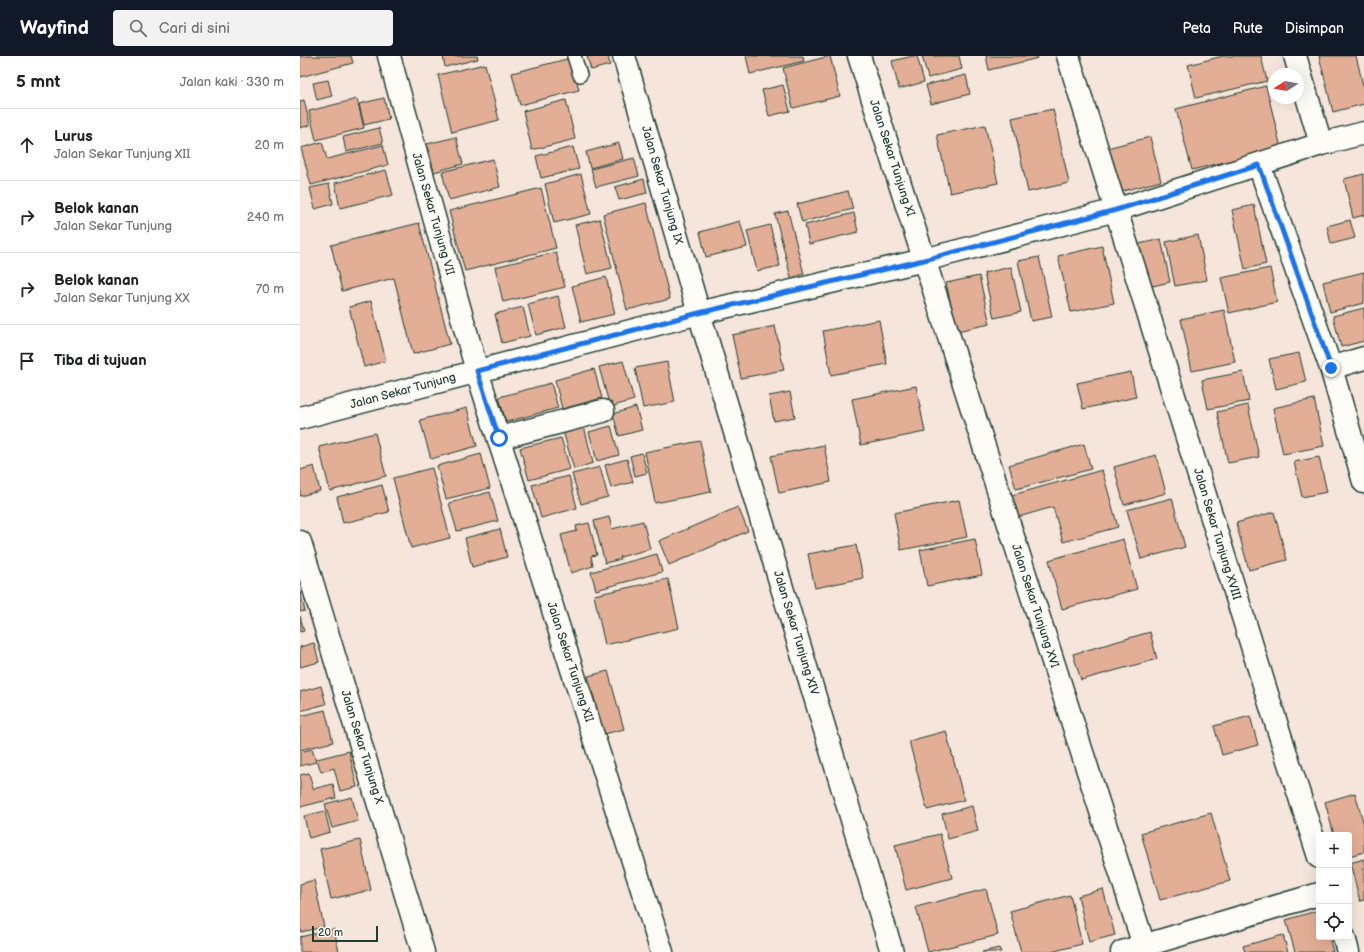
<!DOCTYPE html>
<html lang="id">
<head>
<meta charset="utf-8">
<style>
  :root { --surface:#fff; --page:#f2f2f2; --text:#202124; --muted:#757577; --line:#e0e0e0; --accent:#111827 }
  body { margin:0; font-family:"Balsamiq Sans",sans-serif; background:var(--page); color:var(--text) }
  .controls { position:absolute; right:12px; bottom:12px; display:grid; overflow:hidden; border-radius:4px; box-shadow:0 4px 16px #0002 }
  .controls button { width:36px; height:36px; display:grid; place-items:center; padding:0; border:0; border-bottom:1px solid var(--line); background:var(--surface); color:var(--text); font:20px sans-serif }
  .compass { position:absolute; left:968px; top:12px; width:36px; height:36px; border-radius:50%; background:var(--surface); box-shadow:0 4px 16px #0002; rotate:259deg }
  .scale { position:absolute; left:12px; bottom:10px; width:66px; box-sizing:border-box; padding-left:4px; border:2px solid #1f3d34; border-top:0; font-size:11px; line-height:14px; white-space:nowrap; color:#1f3d34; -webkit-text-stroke:3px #fdfcf7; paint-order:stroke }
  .stop { position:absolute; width:12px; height:12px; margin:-9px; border:3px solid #1a73e8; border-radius:50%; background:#fff }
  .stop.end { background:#1a73e8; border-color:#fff; box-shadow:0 1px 4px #0008 }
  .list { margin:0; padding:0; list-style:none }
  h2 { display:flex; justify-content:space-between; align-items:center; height:52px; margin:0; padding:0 16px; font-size:17px }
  h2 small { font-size:13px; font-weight:400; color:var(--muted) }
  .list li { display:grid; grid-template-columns:26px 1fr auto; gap:12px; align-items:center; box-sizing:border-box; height:72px; padding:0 16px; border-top:1px solid var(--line) }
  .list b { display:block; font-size:15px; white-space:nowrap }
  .list p { margin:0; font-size:13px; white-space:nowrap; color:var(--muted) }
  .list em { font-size:13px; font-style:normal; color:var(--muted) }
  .icon { flex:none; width:22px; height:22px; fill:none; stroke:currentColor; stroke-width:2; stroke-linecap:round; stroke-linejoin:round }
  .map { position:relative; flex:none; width:1064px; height:896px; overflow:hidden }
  header { display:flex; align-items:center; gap:24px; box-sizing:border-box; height:56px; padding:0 20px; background:var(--accent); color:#fff }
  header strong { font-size:19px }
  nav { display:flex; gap:22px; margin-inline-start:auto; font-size:14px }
  .search { width:280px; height:36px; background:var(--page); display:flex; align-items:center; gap:10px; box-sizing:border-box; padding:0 14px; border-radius:4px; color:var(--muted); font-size:15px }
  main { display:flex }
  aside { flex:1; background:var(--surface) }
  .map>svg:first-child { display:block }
  .building { fill:#e3ae96; stroke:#1f3d34 }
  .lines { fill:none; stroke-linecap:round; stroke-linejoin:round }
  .lane-casing { stroke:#1f3d34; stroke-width:16 }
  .street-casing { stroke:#1f3d34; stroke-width:25 }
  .lane { stroke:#fdfcf7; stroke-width:13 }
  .street { stroke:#fdfcf7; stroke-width:22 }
  .route { stroke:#1a73e8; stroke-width:5 }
  .labels { text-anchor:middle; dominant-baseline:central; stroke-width:3; stroke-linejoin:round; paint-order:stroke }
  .street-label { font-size:12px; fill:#1f3d34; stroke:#fdfcf7 }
</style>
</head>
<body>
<header>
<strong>Wayfind</strong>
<div class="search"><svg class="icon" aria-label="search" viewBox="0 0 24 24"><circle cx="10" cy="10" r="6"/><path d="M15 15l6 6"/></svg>Cari di sini</div>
<nav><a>Peta</a><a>Rute</a><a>Disimpan</a></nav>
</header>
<main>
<aside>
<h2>5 mnt<small>Jalan kaki · 330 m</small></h2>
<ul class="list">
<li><svg class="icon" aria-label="ahead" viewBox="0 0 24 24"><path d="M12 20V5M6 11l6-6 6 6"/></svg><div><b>Lurus</b><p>Jalan Sekar Tunjung XII</p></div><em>20 m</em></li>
<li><svg class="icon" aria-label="right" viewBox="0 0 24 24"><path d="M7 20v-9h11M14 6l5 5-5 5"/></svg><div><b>Belok kanan</b><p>Jalan Sekar Tunjung</p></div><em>240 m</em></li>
<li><svg class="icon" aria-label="right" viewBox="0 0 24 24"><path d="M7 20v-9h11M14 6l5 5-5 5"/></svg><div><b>Belok kanan</b><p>Jalan Sekar Tunjung XX</p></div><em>70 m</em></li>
<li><svg class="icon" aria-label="arrive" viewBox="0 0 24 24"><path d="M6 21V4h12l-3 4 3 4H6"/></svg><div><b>Tiba di tujuan</b></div></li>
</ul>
</aside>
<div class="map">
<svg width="1064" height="896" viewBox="0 0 1064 896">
  <rect width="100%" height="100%" fill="#f5e5da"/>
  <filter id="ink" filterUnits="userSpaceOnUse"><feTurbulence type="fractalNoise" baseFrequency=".025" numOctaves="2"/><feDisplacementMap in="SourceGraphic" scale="8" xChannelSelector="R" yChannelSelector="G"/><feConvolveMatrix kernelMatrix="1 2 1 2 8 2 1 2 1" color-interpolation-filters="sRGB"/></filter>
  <g filter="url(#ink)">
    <path class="building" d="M 0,0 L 51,0 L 53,7 L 0,21 Z
      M 143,0 L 177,0 L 178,3 L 145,11 Z
      M 287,0 L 308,0 L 310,9 L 291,14 Z
      M 446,0 L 503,0 L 504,5 L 450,18 Z
      M 530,0 L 540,40 L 493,52 L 483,12 Z
      M 613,0 L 617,0 L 624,26 L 599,33 L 592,5 Z
      M 622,0 L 659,0 L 662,13 L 628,22 Z
      M 686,0 L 737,0 L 738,2 L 689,14 Z
      M 923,0 L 961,0 L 967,25 L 896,42 L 888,9 Z
      M 1019,0 L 1056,0 L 1064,33 L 1064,48 L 1033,56 Z
      M 271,2 L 279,34 L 220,49 L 212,17 Z
      M 185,8 L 199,64 L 152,76 L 138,19 Z
      M 666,19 L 670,38 L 631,48 L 626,29 Z
      M 28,24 L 32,40 L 17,44 L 13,27 Z
      M 483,29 L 490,55 L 469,60 L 462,34 Z
      M 966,30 L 981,92 L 892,114 L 876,53 Z
      M 84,42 L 89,63 L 64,69 L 59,48 Z
      M 57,43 L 64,72 L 16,84 L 9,55 Z
      M 4,44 L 10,69 L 0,72 L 0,45 Z
      M 266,44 L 275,83 L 232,94 L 223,55 Z
      M 753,53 L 769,127 L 728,136 L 712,62 Z
      M 685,69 L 698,127 L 650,137 L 637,79 Z
      M 79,72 L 83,87 L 46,96 L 43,81 Z
      M 156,81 L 163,108 L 134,116 L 127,88 Z
      M 850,81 L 861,125 L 819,136 L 807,92 Z
      M 22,86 L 27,103 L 83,89 L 88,109 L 11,129 L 1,92 Z
      M 319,87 L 323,103 L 290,112 L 286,96 Z
      M 273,91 L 279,113 L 241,122 L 236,100 Z
      M 334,102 L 339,120 L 296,131 L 291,113 Z
      M 193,103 L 200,131 L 149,144 L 142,116 Z
      M 86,114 L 93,139 L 40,152 L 35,127 Z
      M 281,118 L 291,158 L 254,167 L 245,128 Z
      M 1064,118 L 1064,159 L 1053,162 L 1044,123 Z
      M 344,123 L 347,137 L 319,144 L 315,131 Z
      M 29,128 L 33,148 L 15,153 L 10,132 Z
      M 241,132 L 256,192 L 165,215 L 149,155 Z
      M 548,135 L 553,153 L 502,166 L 497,148 Z
      M 346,147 L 370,243 L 327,254 L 303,158 Z
      M 954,149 L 966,208 L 945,213 L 932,154 Z
      M 488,155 L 504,218 L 491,222 L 475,158 Z
      M 554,157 L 558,176 L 509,188 L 505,169 Z
      M 300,163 L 312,212 L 287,218 L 275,169 Z
      M 1050,164 L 1055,182 L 1031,188 L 1027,170 Z
      M 440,165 L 447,191 L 406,201 L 400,176 Z
      M 119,167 L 150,288 L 113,298 L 94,222 L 42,235 L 31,189 Z
      M 470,169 L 480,210 L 457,215 L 447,175 Z
      M 898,179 L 907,224 L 875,230 L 866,186 Z
      M 861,183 L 870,226 L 848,231 L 839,188 Z
      M 802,190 L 814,247 L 771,256 L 758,200 Z
      M 256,196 L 265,231 L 203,246 L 195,211 Z
      M 739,201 L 752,261 L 731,265 L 718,205 Z
      M 711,211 L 721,256 L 694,262 L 684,217 Z
      M 970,212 L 977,246 L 929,257 L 921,222 Z
      M 1064,216 L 1064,247 L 1030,256 L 1023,226 Z
      M 679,220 L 690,268 L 657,275 L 646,227 Z
      M 306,221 L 315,258 L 281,266 L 272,230 Z
      M 258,240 L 266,271 L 236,279 L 228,248 Z
      M 71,245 L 86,305 L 64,311 L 49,251 Z
      M 223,251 L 230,280 L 202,287 L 195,258 Z
      M 1064,252 L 1064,285 L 1041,291 L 1033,260 Z
      M 924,254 L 935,306 L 892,315 L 881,263 Z
      M 579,264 L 587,308 L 531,319 L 523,275 Z
      M 475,270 L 484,314 L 441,322 L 432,279 Z
      M 999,297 L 1006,326 L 976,333 L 969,303 Z
      M 323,305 L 334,344 L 310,351 L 299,311 Z
      M 367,306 L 375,346 L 343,352 L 335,312 Z
      M 294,313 L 302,342 L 262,353 L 255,324 Z
      M 831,316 L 836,341 L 783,353 L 777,327 Z
      M 943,316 L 949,345 L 908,353 L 902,324 Z
      M 251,327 L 258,352 L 206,366 L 199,341 Z
      M 616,330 L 625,376 L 561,389 L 552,343 Z
      M 490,336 L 495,361 L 474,365 L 469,340 Z
      M 1014,343 L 1024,390 L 983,398 L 973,352 Z
      M 948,349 L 959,401 L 928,407 L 917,356 Z
      M 336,351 L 342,374 L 319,380 L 313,358 Z
      M 167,352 L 177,390 L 131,403 L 120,364 Z
      M 284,370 L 293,407 L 274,413 L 263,375 Z
      M 311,370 L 319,399 L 297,405 L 289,376 Z
      M 75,377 L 86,420 L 30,435 L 19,391 Z
      M 261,382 L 270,413 L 229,424 L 220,392 Z
      M 400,385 L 411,436 L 355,447 L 345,396 Z
      M 784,388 L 791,413 L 716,433 L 709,409 Z
      M 524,389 L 531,426 L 479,437 L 471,400 Z
      M 342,397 L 347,417 L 335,420 L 330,400 Z
      M 181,398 L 190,432 L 146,443 L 137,410 Z
      M 856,399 L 866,437 L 824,449 L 814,411 Z
      M 1019,401 L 1027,436 L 1002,441 L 994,406 Z
      M 327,403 L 333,426 L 311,432 L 305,409 Z
      M 14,410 L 20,435 L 0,440 L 0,414 Z
      M 300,411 L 308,441 L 281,448 L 272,418 Z
      M 132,412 L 150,482 L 111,492 L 93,422 Z
      M 802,414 L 818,471 L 763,486 L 753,451 L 715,462 L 709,440 Z
      M 269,420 L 277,452 L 241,462 L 232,429 Z
      M 82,429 L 89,456 L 43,467 L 37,441 Z
      M 190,436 L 198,465 L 157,475 L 149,447 Z
      M 872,442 L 885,491 L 841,503 L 827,454 Z
      M 659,444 L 667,481 L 601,494 L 594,457 Z
      M 438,451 L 448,475 L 369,509 L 359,485 Z
      M 974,456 L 987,504 L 949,514 L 936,467 Z
      M 309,461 L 312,473 L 343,465 L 350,493 L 320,501 L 321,503 L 305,507 L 294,465 Z
      M 289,467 L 297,499 L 291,500 L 293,510 L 271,517 L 261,479 L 277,475 L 276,470 Z
      M 200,473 L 207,501 L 172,511 L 165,482 Z
      M 675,483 L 682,519 L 627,530 L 620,494 Z
      M 823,483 L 837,533 L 762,553 L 749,504 Z
      M 556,489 L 563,522 L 515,532 L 508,498 Z
      M 357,498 L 362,516 L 296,534 L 291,516 Z
      M 368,523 L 379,572 L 305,589 L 294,539 Z
      M 0,536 L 5,555 L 0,556 Z
      M 0,560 L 4,575 L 0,576 Z
      M 850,576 L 857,603 L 781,624 L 773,598 Z
      M 14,587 L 19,606 L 0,611 L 0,591 Z
      M 308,615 L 324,673 L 304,678 L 288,620 Z
      M 21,630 L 26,648 L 0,655 L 0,636 Z
      M 25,654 L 33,686 L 0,694 L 0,660 Z
      M 950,660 L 958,689 L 922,699 L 914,670 Z
      M 646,675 L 664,744 L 627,754 L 609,685 Z
      M 12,693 L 16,706 L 0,710 L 0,696 Z
      M 49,695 L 57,731 L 40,735 L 34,712 L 21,716 L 17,703 Z
      M 9,717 L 13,733 L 33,728 L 36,742 L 0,751 L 0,719 Z
      M 1055,737 L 1064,769 L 1064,796 L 1049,800 L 1049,779 L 1034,779 L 1025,746 Z
      M 52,741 L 58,765 L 32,772 L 25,748 Z
      M 672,750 L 678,775 L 648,783 L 642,758 Z
      M 25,755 L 30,776 L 9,782 L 4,760 Z
      M 911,757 L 930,825 L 860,844 L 841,777 Z
      M 640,778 L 652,822 L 606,834 L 595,789 Z
      M 60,784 L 71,834 L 31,843 L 20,793 Z
      M 1064,803 L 1064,844 L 1060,845 L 1050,807 Z
      M 14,824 L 24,871 L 1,876 L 0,869 L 0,828 Z
      M 686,833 L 698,879 L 628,896 L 616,851 Z
      M 803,833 L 815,879 L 789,886 L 778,840 Z
      M 770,839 L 782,888 L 751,896 L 721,896 L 710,855 Z
      M 1019,854 L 1019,881 L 1029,881 L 1033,896 L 995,896 L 986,864 Z
      M 34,873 L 39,896 L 0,896 L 0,881 Z
      M 983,879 L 988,896 L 945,896 L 943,890 Z
      M 699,892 L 701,896 L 682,896 Z"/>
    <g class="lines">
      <g class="lane-casing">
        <path id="lane" d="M 274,0 L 280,19"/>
      </g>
      <g class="street-casing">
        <path id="street" d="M 89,0 L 177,315 L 362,896
          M 324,0 L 399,257 L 592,896
          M 559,0 L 846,896
          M 768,0 L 972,654 L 1019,801
          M 995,0 L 1021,88
          M 959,109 L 1031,312 L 1064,426
          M 1031,312 L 1064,302
          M 0,362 L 399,257 L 624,204 L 816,154 L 1021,88 L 1064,77
          M 199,382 L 303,355
          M 0,486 L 123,896
          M 1044,881 L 1048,896
          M 822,896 L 1019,838"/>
      </g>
      <use href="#lane" class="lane"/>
      <use href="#street" class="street"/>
    </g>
  </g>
  <g class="lines" filter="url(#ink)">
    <path class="route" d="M 199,382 L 177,315 L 399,257 L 624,204 L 816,154 L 959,109 L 1031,312"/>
  </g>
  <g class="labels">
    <g class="street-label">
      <text transform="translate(592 102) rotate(72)">Jalan Sekar Tunjung XI</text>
      <text transform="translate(362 129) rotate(74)">Jalan Sekar Tunjung IX</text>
      <text transform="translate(133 158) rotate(74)">Jalan Sekar Tunjung VII</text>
      <text transform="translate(103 335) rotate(-15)">Jalan Sekar Tunjung</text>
      <text transform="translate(917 478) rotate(73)">Jalan Sekar Tunjung XVIII</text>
      <text transform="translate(735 550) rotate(72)">Jalan Sekar Tunjung XVI</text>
      <text transform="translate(496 577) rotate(73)">Jalan Sekar Tunjung XIV</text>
      <text transform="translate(270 606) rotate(72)">Jalan Sekar Tunjung XII</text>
      <text transform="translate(62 691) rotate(73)">Jalan Sekar Tunjung X</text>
    </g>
  </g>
</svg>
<div class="controls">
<button>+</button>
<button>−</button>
<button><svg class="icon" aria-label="locate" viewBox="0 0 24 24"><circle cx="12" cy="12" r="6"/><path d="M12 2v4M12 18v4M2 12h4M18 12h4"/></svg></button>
</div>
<svg class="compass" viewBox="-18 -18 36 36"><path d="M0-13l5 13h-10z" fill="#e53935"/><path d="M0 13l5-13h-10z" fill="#757577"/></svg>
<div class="scale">20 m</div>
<div class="stop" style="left:199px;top:382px"></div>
<div class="stop end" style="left:1031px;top:312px"></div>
</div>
</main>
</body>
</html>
